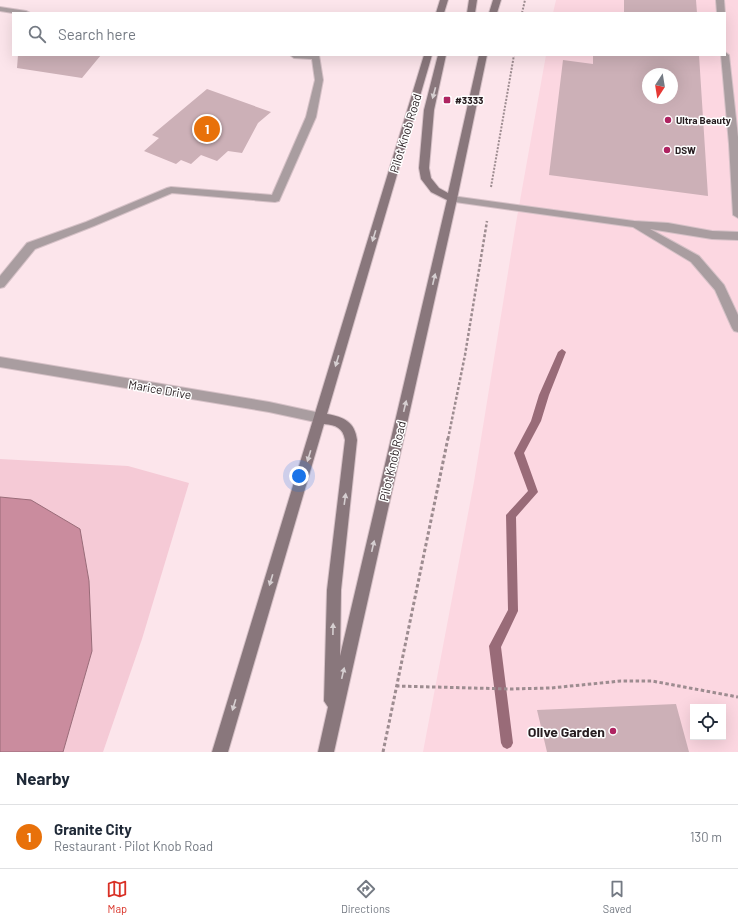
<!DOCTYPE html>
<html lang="en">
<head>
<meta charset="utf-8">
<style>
  :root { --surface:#fff; --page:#f2f2f3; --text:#1f2937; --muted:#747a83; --line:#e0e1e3; --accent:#d93025 }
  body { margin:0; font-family:Barlow,sans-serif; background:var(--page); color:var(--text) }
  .controls { position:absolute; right:12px; bottom:12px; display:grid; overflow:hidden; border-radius:0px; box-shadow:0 4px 16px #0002 }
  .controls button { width:36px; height:36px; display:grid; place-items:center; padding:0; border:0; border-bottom:1px solid var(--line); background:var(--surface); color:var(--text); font:20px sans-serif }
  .compass { position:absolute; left:642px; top:68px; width:36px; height:36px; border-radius:50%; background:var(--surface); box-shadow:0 4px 16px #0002; rotate:192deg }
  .you { position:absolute; left:299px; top:476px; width:14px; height:14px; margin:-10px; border:3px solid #fff; border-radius:50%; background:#1a73e8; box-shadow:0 0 0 6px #1a73e833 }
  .badge { display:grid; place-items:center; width:26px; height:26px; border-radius:50%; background:var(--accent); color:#fff; font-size:13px; font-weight:700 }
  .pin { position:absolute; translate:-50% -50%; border:2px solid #fff; box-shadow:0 1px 4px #0006 }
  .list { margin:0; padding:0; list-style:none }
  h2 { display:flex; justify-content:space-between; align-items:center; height:52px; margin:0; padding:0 16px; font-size:17px }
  h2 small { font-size:13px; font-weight:400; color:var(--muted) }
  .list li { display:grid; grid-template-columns:26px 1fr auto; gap:12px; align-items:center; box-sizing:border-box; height:64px; padding:0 16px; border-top:1px solid var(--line) }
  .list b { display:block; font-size:15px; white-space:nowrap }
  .list p { margin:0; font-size:13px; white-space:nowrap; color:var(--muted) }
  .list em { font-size:13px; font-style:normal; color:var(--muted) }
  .icon { flex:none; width:22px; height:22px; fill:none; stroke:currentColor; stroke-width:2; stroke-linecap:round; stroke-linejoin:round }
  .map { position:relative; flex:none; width:738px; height:752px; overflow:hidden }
  .search { position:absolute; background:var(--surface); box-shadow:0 4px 16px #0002; left:12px; right:12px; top:12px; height:44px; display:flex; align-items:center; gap:10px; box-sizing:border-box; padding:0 14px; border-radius:0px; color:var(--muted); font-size:15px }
  .sheet { height:116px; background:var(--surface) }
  nav { display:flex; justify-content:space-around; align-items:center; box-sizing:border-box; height:56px; border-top:1px solid var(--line); background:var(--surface); font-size:11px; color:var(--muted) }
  nav a { display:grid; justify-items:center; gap:2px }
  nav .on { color:var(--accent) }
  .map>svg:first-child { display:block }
  .built { fill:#fcd7e1; fill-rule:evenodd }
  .green { fill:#f5cad6 }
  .water { fill:#ca8c9e; stroke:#996b78 }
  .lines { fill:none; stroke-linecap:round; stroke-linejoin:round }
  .stream { fill:#996b78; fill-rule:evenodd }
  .building { fill:#ccb0b7; fill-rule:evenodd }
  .lane-casing { stroke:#d6c1c7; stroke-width:2 }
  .street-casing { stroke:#d6c1c7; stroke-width:2 }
  .secondary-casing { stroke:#d6c1c7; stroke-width:2 }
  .path-far2 { stroke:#9d8c90; stroke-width:2; stroke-dasharray:2 1.5; stroke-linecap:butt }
  .path-far1 { stroke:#9d8c90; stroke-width:2.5; stroke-dasharray:3 2; stroke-linecap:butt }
  .path { stroke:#9d8c90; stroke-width:3; stroke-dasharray:3.5 2.5; stroke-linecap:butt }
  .lane { fill:#a99da0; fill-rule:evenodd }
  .street { fill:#a99da0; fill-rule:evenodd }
  .secondary { fill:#89777c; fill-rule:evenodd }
  .oneway { fill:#d6cfd1 }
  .poi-dot { fill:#af2361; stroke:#fff; stroke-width:1.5 }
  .labels { text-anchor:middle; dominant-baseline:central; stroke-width:3; stroke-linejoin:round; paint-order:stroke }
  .far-poi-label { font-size:10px; font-weight:bold; fill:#281e21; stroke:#fff; text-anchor:start }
  .street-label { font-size:12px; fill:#281e21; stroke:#fff }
  .near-poi-label { font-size:14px; font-weight:bold; fill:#281e21; stroke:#fff; text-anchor:end }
</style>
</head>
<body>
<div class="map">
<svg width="738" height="752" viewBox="0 0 738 752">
  <rect width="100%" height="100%" fill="#fce5eb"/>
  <path class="built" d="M 556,0 L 738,0 L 738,752 L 423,752 L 474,482 L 516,223 L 546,55 L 725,55 L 725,13 L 553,13 ZM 648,74 L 672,74 L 672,98 L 648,98 ZM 693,707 L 723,707 L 723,737 L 693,737 Z"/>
  <path class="green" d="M 0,459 L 128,466 L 189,483 L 142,639 L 103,752 L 63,752 L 92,651 L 89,581 L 80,529 L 31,500 L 0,497 Z"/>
  <path class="water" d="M 0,497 L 31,500 L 80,529 L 89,581 L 92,651 L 63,752 L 0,752 Z"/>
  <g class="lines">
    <path class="stream" d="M 562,349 L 566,352 L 549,395 L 541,421 L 524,453 L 538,492 L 516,517 L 518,611 L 501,647 L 513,743 L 511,747 L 507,749 L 503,747 L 501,743 L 489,646 L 508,610 L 506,515 L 528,491 L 514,453 L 531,421 L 539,395 L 558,352 Z"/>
  </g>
  <path class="building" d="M 624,0 L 696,0 L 697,13 L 624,13 Z
    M 18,55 L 101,55 L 82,78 L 17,68 Z
    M 593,55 L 699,55 L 708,196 L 549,175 L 563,60 L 593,64 ZM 648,74 L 672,74 L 672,98 L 648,98 Z
    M 207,89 L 271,112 L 258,123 L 242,153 L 228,151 L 217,161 L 201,155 L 191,164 L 181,160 L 176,164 L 144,151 L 159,138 L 152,135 Z
    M 676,704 L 689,752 L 547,752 L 537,710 Z"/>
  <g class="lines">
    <g class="lane-casing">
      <path id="lane" d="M 716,0 L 724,0 L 725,13 L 717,13 Z
        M 0,7 L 26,11 L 30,13 L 13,13 L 0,11 Z
        M 725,52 L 729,55 L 738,137 L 738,218 L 733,215 L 729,144 L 721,55 L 725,55 Z
        M 290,55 L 319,55 L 323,80 L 316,117 L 279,201 L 275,202 L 172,193 L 94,226 L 35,249 L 4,287 L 0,288 L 0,276 L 27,243 L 86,222 L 167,188 L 171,187 L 272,195 L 306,117 L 315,80 L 312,59 L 294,58 Z
        M 452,196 L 634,221 L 668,223 L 712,231 L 738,232 L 738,240 L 712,239 L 650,229 L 699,256 L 724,285 L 738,315 L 738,332 L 734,331 L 732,328 L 715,290 L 691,262 L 633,227 L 448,201 L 447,199 L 448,197 Z"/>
    </g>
    <g class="street-casing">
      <path id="street" d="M 0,357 L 269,402 L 320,413 L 324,414 L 326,418 L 324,422 L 320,423 L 269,412 L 0,367 Z"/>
    </g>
    <g class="secondary-casing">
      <path id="secondary" d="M 440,0 L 448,0 L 444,13 L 436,13 Z
        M 469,0 L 477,0 L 475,13 L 467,13 Z
        M 493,0 L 501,0 L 497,13 L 489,13 Z
        M 424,55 L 432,55 L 327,414 C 344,417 355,422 357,440 L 341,590 L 340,656 L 447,200 L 431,192 L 421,179 L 419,168 L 424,110 L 438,55 L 446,55 L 434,110 L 429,168 L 431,178 L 439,188 L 448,193 L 479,55 L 487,55 L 457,199 L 334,752 L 318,752 L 328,707 L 324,701 L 327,590 L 345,440 C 343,428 336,425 324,424 L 228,752 L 212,752 Z"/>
    </g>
    <path class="path-far2" d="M 522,13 L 525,0
      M 491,187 L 514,55"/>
    <path class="path-far1" d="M 448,439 L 465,355 L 487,221"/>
    <path class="path" d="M 396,686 L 510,689 L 551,688 L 621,681 L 652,681 L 738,697
      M 383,752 L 448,438"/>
    <use href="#lane" class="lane"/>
    <use href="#street" class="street"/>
    <use href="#secondary" class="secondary"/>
  </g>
  <defs><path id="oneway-solid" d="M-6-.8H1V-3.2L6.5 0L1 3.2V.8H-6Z"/></defs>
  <g class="oneway">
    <use href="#oneway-solid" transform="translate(434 93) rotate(105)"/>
    <use href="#oneway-solid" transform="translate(374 236) rotate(107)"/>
    <use href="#oneway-solid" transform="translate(434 279) rotate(-77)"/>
    <use href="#oneway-solid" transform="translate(337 361) rotate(107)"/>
    <use href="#oneway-solid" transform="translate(405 406) rotate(-77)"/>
    <use href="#oneway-solid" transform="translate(309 456) rotate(107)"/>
    <use href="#oneway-solid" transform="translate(345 499) rotate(-82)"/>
    <use href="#oneway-solid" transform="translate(373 546) rotate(-77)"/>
    <use href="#oneway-solid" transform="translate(271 580) rotate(107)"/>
    <use href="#oneway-solid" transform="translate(333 629) rotate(-89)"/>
    <use href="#oneway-solid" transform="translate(343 673) rotate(-77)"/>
    <use href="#oneway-solid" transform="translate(234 705) rotate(107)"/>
  </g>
  <g class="poi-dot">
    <rect x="443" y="96" width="8" height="8" rx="2"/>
    <circle cx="668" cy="120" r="4"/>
    <circle cx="667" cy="150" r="4"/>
    <circle cx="613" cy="731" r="4"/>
  </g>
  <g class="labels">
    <g class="far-poi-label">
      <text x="455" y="100">#3333</text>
      <text x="676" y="120">Ultra Beauty</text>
      <text x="675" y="150">DSW</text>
    </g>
    <g class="street-label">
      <text transform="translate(405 133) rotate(-73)">Pilot Knob Road</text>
      <text transform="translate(160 389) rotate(10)">Marice Drive</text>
      <text transform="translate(392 461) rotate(-77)">Pilot Knob Road</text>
    </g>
    <g class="near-poi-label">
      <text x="605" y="731">Olive Garden</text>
    </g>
  </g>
</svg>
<div class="controls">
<button><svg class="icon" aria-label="locate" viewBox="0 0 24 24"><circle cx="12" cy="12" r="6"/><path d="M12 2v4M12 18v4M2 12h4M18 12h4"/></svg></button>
</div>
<svg class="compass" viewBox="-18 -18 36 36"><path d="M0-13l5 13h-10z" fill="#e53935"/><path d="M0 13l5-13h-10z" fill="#747a83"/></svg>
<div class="you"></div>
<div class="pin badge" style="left:207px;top:129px;background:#e8710a">1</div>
<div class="search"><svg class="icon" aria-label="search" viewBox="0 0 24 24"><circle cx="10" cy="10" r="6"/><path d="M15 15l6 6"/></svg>Search here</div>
</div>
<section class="sheet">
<h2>Nearby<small></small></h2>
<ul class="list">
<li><span class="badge" style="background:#e8710a">1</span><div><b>Granite City</b><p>Restaurant · Pilot Knob Road</p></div><em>130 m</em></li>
</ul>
</section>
<nav>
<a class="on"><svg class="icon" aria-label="map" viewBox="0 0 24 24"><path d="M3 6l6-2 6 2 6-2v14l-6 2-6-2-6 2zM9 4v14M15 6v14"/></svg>Map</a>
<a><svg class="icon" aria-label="directions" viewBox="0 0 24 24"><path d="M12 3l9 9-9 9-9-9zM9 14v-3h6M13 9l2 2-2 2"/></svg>Directions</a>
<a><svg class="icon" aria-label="saved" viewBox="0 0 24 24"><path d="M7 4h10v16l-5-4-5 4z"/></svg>Saved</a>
</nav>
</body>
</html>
